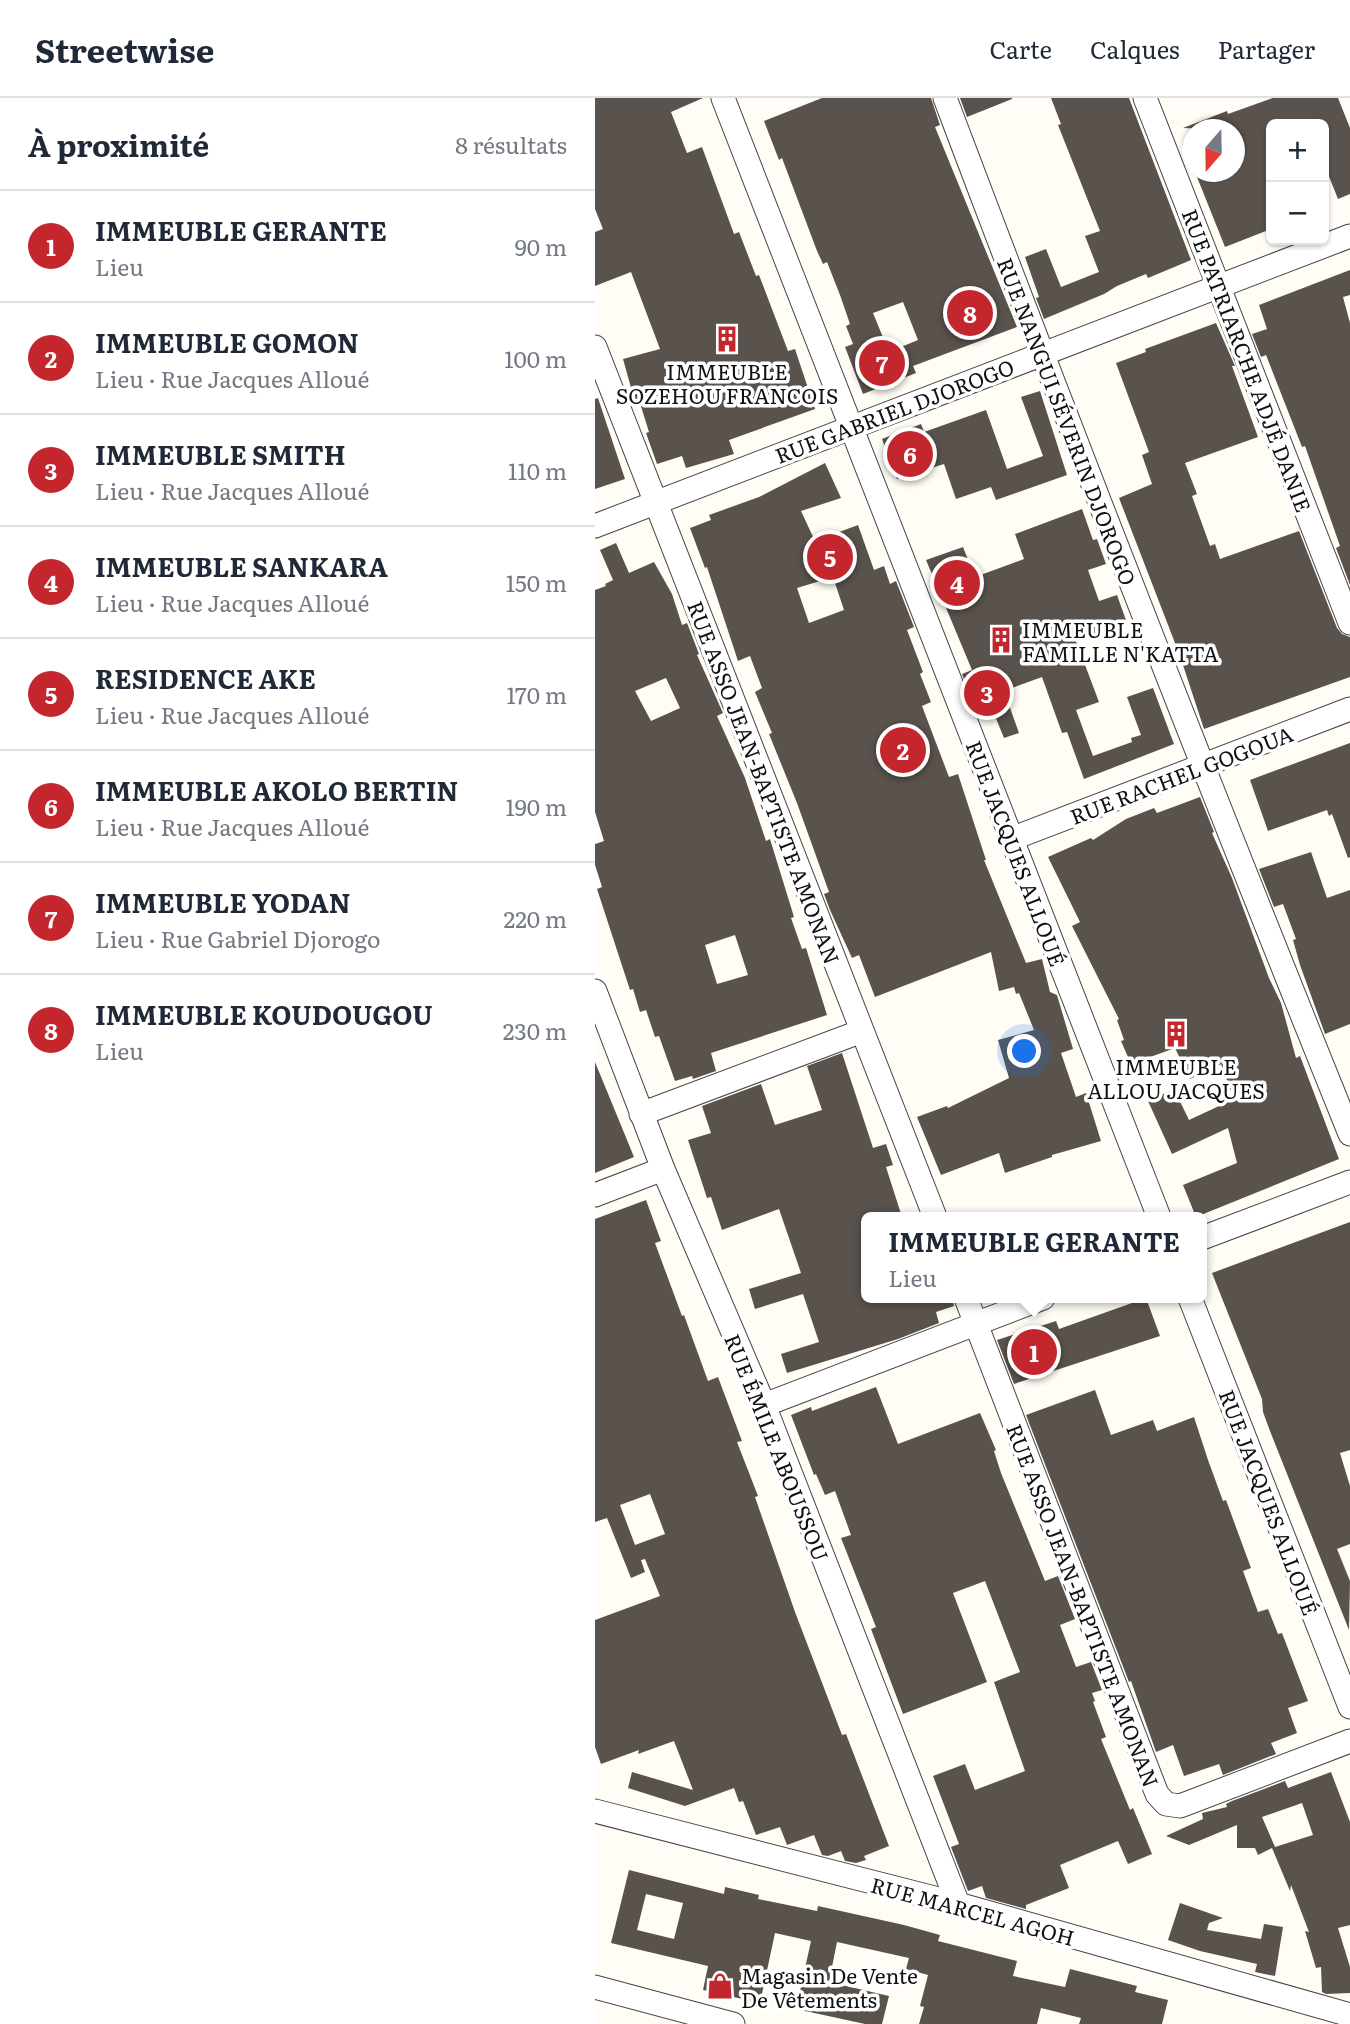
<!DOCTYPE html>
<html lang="fr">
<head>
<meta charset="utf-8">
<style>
  :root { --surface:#fff; --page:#f2f2f3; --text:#1f2937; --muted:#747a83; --line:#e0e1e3; --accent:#c4262e }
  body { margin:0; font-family:Literata,serif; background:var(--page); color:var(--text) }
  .controls { position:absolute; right:21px; top:21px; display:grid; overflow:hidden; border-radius:10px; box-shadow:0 2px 5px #0004 }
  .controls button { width:63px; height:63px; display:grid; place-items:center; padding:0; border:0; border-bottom:2px solid var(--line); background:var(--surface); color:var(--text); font:35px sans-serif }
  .compass { position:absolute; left:587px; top:21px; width:63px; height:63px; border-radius:50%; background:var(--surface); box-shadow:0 2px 5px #0004; rotate:200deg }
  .you { position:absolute; left:430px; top:954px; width:24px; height:24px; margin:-18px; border:5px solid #fff; border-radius:50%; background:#1a73e8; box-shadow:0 0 0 10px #1a73e833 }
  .badge { display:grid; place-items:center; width:46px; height:46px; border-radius:50%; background:var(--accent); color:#fff; font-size:23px; font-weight:700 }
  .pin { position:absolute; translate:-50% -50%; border:4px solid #fff; box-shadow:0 2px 7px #0006 }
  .popup { position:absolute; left:266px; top:1114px; width:346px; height:91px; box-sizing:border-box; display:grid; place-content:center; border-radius:10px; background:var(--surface); filter:drop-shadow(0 2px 5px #0005); font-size:23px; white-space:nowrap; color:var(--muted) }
  .popup b { font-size:26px; color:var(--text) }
  .popup::after { content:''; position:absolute; left:50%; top:100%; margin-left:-14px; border:14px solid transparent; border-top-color:var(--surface) }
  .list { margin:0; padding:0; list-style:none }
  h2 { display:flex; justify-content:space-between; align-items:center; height:91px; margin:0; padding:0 28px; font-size:30px }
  h2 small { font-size:23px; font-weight:400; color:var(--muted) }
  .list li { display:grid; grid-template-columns:46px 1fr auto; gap:21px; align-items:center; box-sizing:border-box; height:112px; padding:0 28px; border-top:2px solid var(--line) }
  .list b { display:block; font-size:26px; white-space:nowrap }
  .list p { margin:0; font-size:23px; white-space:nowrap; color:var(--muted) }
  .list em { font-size:23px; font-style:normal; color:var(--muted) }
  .map { position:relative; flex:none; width:755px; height:1926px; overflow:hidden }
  header { display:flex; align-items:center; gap:42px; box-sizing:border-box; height:98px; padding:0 35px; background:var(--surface); border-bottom:2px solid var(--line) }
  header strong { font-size:33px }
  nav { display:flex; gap:38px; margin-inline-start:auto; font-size:24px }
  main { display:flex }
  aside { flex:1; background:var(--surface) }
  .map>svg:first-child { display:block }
  .building { fill:#5a524d; fill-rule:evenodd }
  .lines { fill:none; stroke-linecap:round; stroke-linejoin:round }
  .minor-casing { stroke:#444; stroke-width:25 }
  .minor { stroke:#fff; stroke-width:23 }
  .labels { text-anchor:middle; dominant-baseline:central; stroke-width:7; stroke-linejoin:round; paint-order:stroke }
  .street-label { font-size:21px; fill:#111; stroke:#fff }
  .poi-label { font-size:21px; fill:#111; stroke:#fff }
</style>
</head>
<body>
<header>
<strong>Streetwise</strong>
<nav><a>Carte</a><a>Calques</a><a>Partager</a></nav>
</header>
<main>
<aside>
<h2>À proximité<small>8 résultats</small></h2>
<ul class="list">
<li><span class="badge">1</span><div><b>IMMEUBLE GERANTE</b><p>Lieu</p></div><em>90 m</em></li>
<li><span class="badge">2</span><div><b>IMMEUBLE GOMON</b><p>Lieu · Rue Jacques Alloué</p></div><em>100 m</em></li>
<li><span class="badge">3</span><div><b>IMMEUBLE SMITH</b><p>Lieu · Rue Jacques Alloué</p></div><em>110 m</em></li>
<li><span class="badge">4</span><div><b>IMMEUBLE SANKARA</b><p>Lieu · Rue Jacques Alloué</p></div><em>150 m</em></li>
<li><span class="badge">5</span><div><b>RESIDENCE AKE</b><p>Lieu · Rue Jacques Alloué</p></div><em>170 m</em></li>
<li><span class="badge">6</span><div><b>IMMEUBLE AKOLO BERTIN</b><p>Lieu · Rue Jacques Alloué</p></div><em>190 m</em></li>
<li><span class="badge">7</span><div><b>IMMEUBLE YODAN</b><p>Lieu · Rue Gabriel Djorogo</p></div><em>220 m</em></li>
<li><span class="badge">8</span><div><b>IMMEUBLE KOUDOUGOU</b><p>Lieu</p></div><em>230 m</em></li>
</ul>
</aside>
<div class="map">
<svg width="755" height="1926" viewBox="0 0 755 1926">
  <rect width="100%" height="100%" fill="#fffdf5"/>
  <path class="building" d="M 0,0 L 108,0 L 76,14 L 92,55 L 107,49 L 139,136 L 144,134 L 161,178 L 164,177 L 193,253 L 200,251 L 220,311 L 134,342 L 139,356 L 91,370 L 87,358 L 62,366 L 51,335 L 54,334 L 44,302 L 40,304 L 28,261 L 65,251 L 36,174 L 0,188 L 0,134 L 8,131 L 0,111 Z
    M 227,0 L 336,0 L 345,27 L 340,29 L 422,229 L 318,268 L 321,275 L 268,296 L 250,249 L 258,246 L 251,228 L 255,226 L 245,197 L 232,164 L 228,166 L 222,153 L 187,60 L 184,62 L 169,23 ZM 308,204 L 323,242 L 294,254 L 278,215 Z
    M 365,0 L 417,0 L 417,1 L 372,19 Z
    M 456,0 L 534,0 L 596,162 L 553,180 L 551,176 L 522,188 L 509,196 L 449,221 L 441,200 L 444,199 L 430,159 L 451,151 L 466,189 L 504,174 L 490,138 L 505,133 L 463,27 L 466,26 Z
    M 678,0 L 743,0 L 755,30 L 755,96 L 743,101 L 729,66 L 729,26 L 676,26 L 676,131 L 630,149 L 600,74 L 640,74 L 640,32 L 588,30 L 632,13 L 633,16 Z
    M 755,172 L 755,197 L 748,199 L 755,225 L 755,487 L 741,450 L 745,448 L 710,348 L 707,349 L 671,257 L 666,259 L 657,236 L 672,231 L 664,207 Z
    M 621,225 L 640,268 L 637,268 L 663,339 L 590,365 L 602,396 L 597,398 L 615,448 L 620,446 L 625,461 L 704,433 L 742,530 L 747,536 L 755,539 L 755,579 L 609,631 L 585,558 L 524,400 L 557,386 L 547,357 L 554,354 L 521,265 L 551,254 L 550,251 Z
    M 445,293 L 472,377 L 401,402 L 396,389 L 361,401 L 349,366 L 302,381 L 287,341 L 326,326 L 329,334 L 391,312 L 412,371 L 448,358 L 426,299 Z
    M 3,300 L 30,381 L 0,391 L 0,301 Z
    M 230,365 L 246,400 L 206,413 L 220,443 L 263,427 L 279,472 L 289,468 L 295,486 L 301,483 L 319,529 L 312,532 L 328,574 L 325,576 L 336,604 L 327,608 L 354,679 L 363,676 L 391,762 L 389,762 L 431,865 L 447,861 L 455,894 L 462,897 L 478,951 L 466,955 L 481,999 L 491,995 L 506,1043 L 457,1057 L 457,1059 L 410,1075 L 404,1055 L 346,1077 L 322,1019 L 352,1008 L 353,1010 L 414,980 L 403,942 L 439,932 L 424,895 L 421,896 L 419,889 L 404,893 L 396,854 L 280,899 L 264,857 L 257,860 L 235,812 L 229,796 L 234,794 L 202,705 L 174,636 L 177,635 L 160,594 L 167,590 L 155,558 L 143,563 L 112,469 L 110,470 L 95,430 L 116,422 L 114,417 L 164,399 ZM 238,479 L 249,512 L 214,525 L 202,490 Z
    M 487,411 L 498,442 L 502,441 L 511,466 L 493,472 L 504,503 L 522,497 L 532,525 L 481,543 L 504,604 L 481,612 L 498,658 L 537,644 L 536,640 L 546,637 L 532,599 L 558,590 L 579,646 L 489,681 L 472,634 L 467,635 L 447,579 L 409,593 L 424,635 L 409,640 L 395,606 L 381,611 L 367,576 L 377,572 L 331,462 L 368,449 L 380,479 L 429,461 L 420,436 Z
    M 21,445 L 34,475 L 59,464 L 77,496 L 87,527 L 92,525 L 104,556 L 102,557 L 128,615 L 122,618 L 150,680 L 171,743 L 175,741 L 199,819 L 196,820 L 207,851 L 211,850 L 232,917 L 116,955 L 121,973 L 98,981 L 97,978 L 80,983 L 64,938 L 60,939 L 51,912 L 45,914 L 38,891 L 35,892 L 2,791 L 7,789 L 0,767 L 0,746 L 9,743 L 0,714 L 0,492 L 11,488 L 10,486 L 18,482 L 5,452 ZM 71,580 L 85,610 L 56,623 L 40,593 ZM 140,837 L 153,877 L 122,886 L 110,847 Z
    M 755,645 L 755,759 L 753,760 L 737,716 L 734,718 L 732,712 L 673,733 L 655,682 Z
    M 605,699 L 619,734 L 617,735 L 637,780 L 674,880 L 686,905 L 701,960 L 705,958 L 744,1061 L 601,1119 L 588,1087 L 642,1065 L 633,1030 L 577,1056 L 553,1003 L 579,991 L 594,1022 L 639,1001 L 626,966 L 595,981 L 580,950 L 536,966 L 526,943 L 529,942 L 522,922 L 524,921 L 477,828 L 485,824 L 453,759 L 496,740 L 498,742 L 531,721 L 559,710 L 562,715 Z
    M 716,754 L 732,800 L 755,792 L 755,926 L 730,936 L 705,867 L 698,842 L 701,841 L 688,806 L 679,809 L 664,771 Z
    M 247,955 L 278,1050 L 291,1046 L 298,1067 L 291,1069 L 307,1119 L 271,1119 L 271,1200 L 357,1200 L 359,1208 L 341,1214 L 344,1225 L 303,1241 L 192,1275 L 186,1256 L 224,1244 L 208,1196 L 160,1211 L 154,1191 L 206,1175 L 184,1111 L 127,1132 L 116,1099 L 112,1100 L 93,1042 L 116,1035 L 107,1008 L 166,986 L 180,1027 L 227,1012 L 212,968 Z
    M 0,964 L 39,1059 L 0,1075 Z
    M 51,1102 L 66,1143 L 60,1145 L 87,1218 L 89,1217 L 113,1283 L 123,1279 L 147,1343 L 142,1344 L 163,1398 L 160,1399 L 200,1514 L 247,1637 L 251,1636 L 294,1748 L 269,1758 L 271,1762 L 261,1765 L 250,1763 L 246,1753 L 233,1758 L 227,1757 L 219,1737 L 192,1747 L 185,1729 L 161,1737 L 148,1703 L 144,1704 L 139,1690 L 90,1708 L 33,1690 L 37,1674 L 98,1692 L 79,1643 L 43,1656 L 44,1652 L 6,1666 L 0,1649 L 0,1522 L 65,1498 L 50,1461 L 46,1462 L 50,1474 L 36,1480 L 12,1420 L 0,1424 L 0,1121 ZM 55,1396 L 70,1436 L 40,1447 L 25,1407 Z
    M 755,1124 L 755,1352 L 745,1355 L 755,1388 L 755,1446 L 742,1451 L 755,1483 L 754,1532 L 675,1333 L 668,1314 L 667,1301 L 617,1175 Z
    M 551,1200 L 565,1238 L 419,1286 L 402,1242 L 461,1223 L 464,1231 Z
    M 281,1289 L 303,1346 L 385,1315 L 401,1352 L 399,1353 L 406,1375 L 450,1483 L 463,1478 L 480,1521 L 465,1527 L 481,1569 L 496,1564 L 507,1592 L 497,1595 L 500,1603 L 498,1604 L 511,1639 L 506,1641 L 535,1712 L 538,1710 L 557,1756 L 533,1766 L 523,1743 L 465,1767 L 474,1790 L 431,1807 L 431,1811 L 391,1800 L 387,1788 L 373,1793 L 356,1749 L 364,1746 L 338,1678 L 370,1666 L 380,1692 L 430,1673 L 399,1584 L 425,1574 L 390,1483 L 358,1495 L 392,1584 L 308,1616 L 276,1531 L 281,1529 L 246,1440 L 256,1437 L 240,1393 L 230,1397 L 221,1376 L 219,1377 L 196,1317 L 216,1309 L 217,1313 Z
    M 500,1292 L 516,1337 L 558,1322 L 562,1333 L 599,1319 L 613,1362 L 628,1403 L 631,1402 L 656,1470 L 648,1473 L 663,1514 L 673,1511 L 683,1536 L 687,1535 L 713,1603 L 693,1610 L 702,1635 L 676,1645 L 681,1656 L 628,1677 L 624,1666 L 589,1678 L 578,1647 L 561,1654 L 536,1583 L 534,1584 L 431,1317 Z
    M 736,1674 L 755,1724 L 755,1827 L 743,1830 L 755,1869 L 755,1895 L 731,1896 L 727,1894 L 726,1869 L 721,1870 L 710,1833 L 714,1834 L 696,1787 L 695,1793 L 677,1750 L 663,1757 L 660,1750 L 642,1750 L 642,1727 L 594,1747 L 571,1738 L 608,1721 L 607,1715 L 632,1709 L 631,1706 L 637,1703 L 690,1683 L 693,1690 ZM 707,1705 L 718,1737 L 680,1749 L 667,1719 Z
    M 34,1772 L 129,1796 L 130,1789 L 164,1797 L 163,1801 L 222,1813 L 223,1808 L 309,1827 L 345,1837 L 343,1843 L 422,1863 L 418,1878 L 470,1889 L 475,1871 L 542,1888 L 540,1894 L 573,1902 L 567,1926 L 484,1926 L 486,1920 L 446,1910 L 442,1926 L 324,1926 L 329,1909 L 325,1908 L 333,1877 L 311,1871 L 314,1860 L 242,1844 L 234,1884 L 294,1898 L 287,1926 L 270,1926 L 201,1911 L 216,1843 L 180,1835 L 165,1905 L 108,1892 L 113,1868 L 16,1845 ZM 51,1796 L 88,1805 L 79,1841 L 42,1832 Z
    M 585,1805 L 628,1820 L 614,1825 L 612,1832 L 666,1841 L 669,1826 L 688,1829 L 680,1878 L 660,1874 L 662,1866 L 605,1853 L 573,1842 Z"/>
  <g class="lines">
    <g class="minor-casing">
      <path id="minor" d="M 128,0 L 564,1119
        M 350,0 C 481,347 616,692 755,1036
        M 550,0 L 755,525
        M 0,249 L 340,1119
        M 0,428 L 755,138
        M 416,741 L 755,611
        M 0,893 L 68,1071 L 169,1307 L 363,1806
        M 46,1016 L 267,933
        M 0,1097 L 68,1071
        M 607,1140 L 755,1084
        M 371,1200 L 562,1696 L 571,1706 L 585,1708 L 755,1643
        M 595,1200 L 755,1609
        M 169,1307 L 448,1200
        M 0,1713 L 363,1806 L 755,1917
        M 0,1889 L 138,1926"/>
    </g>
    <use href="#minor" class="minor"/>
  </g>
  <defs>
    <g id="building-bare" transform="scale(2.1)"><path d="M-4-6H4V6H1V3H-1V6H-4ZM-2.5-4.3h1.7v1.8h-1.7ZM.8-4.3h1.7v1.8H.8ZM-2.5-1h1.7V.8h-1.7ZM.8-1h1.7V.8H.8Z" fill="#c4262e" stroke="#fff" stroke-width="2.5" paint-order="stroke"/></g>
    <g id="shop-bare" transform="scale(2.1)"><path d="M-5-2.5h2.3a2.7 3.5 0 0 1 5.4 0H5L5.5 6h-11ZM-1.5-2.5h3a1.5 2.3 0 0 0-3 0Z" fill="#c4262e" stroke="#fff" stroke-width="2.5" paint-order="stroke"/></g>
  </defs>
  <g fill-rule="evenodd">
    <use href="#building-bare" x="132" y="241"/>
    <use href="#building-bare" x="406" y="542"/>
    <use href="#building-bare" x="581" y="936"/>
    <use href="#shop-bare" x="125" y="1888"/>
  </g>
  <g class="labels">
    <g class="street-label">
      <text transform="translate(653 262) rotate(69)">RUE PATRIARCHE ADJÉ DANIE</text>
      <text transform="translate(299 312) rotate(-21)">RUE GABRIEL DJOROGO</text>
      <text transform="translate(473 323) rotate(69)">RUE NANGUI SÉVERIN DJOROGO</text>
      <text transform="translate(586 676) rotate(-21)">RUE RACHEL GOGOUA</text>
      <text transform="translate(170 684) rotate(69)">RUE ASSO JEAN-BAPTISTE AMONAN</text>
      <text transform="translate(422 755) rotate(69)">RUE JACQUES ALLOUÉ</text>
      <text transform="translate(183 1349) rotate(68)">RUE ÉMILE ABOUSSOU</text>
      <text transform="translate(675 1404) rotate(69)">RUE JACQUES ALLOUÉ</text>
      <text transform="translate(489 1507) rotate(69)">RUE ASSO JEAN-BAPTISTE AMONAN</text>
      <text transform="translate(378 1812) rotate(15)">RUE MARCEL AGOH</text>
    </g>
    <g class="poi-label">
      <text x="132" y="272">IMMEUBLE<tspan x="132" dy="24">SOZEHOU FRANCOIS</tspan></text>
      <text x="427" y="530" text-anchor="start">IMMEUBLE<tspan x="427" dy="24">FAMILLE N'KATTA</tspan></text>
      <text x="581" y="967">IMMEUBLE<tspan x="581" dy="24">ALLOU JACQUES</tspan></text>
      <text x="146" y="1876" text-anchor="start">Magasin De Vente<tspan x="146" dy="24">De Vêtements</tspan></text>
    </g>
  </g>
</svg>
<div class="controls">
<button>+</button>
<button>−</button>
</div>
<svg class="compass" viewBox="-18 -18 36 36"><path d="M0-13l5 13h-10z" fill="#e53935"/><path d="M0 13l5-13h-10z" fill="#747a83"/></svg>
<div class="you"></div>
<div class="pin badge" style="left:439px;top:1254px">1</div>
<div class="popup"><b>IMMEUBLE GERANTE</b>Lieu</div>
<div class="pin badge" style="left:308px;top:652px">2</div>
<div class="pin badge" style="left:392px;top:595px">3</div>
<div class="pin badge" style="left:362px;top:485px">4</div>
<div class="pin badge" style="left:235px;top:459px">5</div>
<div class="pin badge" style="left:315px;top:356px">6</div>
<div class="pin badge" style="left:287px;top:265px">7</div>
<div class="pin badge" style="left:375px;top:215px">8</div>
</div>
</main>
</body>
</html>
